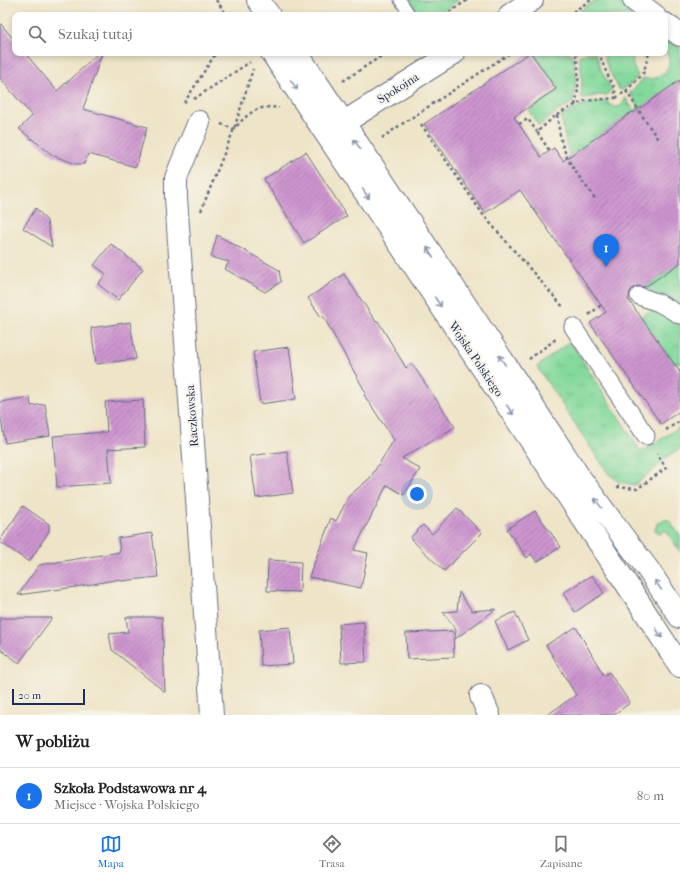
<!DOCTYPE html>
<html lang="pl">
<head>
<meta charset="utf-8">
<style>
  :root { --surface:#fff; --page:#f2f2f2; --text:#222; --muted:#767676; --line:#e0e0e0; --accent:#1a73e8 }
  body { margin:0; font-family:"IM FELL French Canon",serif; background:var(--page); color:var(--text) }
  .scale { position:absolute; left:12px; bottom:10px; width:73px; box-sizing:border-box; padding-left:4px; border:2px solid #1b2f5e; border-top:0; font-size:11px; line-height:14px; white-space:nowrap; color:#1b2f5e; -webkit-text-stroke:3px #f7f3e8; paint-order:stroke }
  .you { position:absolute; left:417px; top:494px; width:14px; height:14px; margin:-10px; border:3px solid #fff; border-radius:50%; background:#1a73e8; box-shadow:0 0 0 6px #1a73e833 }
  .badge { display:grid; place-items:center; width:26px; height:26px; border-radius:50%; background:var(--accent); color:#fff; font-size:13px; font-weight:700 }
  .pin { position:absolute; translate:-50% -33px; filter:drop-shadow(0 1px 2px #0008) }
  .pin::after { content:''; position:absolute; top:21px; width:14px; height:12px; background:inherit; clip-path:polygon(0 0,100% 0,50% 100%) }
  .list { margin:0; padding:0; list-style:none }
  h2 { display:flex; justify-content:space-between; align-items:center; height:52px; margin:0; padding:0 16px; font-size:17px }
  h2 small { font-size:13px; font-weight:400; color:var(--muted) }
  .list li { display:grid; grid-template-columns:26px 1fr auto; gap:12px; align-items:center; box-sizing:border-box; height:56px; padding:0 16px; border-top:1px solid var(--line) }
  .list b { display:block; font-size:15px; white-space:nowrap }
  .list p { margin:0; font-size:13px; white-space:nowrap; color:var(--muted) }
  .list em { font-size:13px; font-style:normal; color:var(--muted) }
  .icon { flex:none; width:22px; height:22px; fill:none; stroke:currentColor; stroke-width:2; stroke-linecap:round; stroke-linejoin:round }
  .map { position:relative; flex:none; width:680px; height:715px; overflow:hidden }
  .search { position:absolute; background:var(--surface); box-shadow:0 2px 6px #0003; left:12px; right:12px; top:12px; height:44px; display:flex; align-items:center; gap:10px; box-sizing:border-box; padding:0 14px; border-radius:8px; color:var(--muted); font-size:15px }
  .sheet { height:108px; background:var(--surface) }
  nav { display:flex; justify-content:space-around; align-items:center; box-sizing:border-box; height:56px; border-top:1px solid var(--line); background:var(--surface); font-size:11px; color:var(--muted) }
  nav a { display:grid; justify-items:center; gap:2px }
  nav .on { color:var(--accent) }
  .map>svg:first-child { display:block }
  .grass { fill:url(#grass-tufts); stroke:#50847d }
  .building { fill:url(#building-hatch) }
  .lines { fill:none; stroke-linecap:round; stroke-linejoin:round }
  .service-casing { stroke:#656e83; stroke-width:13 }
  .pedestrian-casing { stroke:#656e83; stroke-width:19 }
  .minor-casing { stroke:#656e83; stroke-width:24 }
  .tertiary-casing { stroke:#656e83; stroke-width:24 }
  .path { stroke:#656e83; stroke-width:2.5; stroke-dasharray:3 3; stroke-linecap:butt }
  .service { stroke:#fff; stroke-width:11 }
  .pedestrian { stroke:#fff; stroke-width:17 }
  .minor { stroke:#fff; stroke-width:22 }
  .tertiary { stroke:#fff; stroke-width:22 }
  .oneway { stroke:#8d97ae }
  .labels { text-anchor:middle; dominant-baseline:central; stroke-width:4; stroke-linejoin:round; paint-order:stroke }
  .street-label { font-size:12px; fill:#1b2f5e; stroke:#f7f3e8 }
</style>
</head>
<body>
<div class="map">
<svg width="680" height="715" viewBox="0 0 680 715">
  <defs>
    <pattern id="grass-tufts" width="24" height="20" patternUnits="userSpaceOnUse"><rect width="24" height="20" fill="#84d99c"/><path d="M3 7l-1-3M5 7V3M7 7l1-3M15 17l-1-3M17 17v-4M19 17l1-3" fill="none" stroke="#71bb89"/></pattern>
    <pattern id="building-hatch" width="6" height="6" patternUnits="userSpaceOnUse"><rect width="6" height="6" fill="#cd94cf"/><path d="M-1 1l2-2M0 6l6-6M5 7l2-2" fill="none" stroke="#a679ab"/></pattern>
  </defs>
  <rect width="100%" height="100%" fill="#f7f3e8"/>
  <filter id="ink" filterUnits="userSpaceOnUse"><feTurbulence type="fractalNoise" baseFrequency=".025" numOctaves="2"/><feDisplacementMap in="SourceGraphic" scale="8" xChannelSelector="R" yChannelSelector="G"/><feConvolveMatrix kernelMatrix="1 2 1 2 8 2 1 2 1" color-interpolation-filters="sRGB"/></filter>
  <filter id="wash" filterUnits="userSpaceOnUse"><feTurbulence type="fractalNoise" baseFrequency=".012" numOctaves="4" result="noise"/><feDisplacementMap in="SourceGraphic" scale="16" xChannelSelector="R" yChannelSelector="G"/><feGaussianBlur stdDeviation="0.9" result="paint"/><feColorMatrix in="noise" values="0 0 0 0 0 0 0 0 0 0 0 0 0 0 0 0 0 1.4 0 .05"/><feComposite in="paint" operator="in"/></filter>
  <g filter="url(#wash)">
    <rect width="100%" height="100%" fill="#eee4c7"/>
    <path class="grass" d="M 408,0 L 459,0 L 436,15 L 419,15 Z
      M 596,0 L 616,0 L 634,15 L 574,15 Z
      M 665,41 L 680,48 L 680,180 L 632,112 L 590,142 L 640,271 L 562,160 L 570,155 L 567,148 L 561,117 C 578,106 587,102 607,101 C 612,111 625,108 625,97 L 634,111 L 639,107 L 630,92 L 638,85 L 643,78 C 650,80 655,79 661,75 C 669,70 671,62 667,53 C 666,49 666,52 665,48 C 665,46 665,43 665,41 Z
      M 534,53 L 571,53 L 572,54 L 576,74 L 575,88 L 573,102 L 558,111 L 539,126 L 529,111 L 559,90 Z
      M 586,53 L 595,53 L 597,56 L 600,68 L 612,90 L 607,95 L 599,95 L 581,99 L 582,77 L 579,56 L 585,54 Z
      M 603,53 L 634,53 C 631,61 633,68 638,75 L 634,81 L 622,90 L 619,89 L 608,69 Z
      M 680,263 L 680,307 L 644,288 Z
      M 654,308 L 680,324 L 680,363 L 673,362 L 641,317 Z
      M 570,341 L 641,452 L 680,427 L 680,449 L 669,455 L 656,468 L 635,485 L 619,482 L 608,473 L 537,367 Z
      M 663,520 L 669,520 L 680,536 L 680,552 L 666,530 L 660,534 L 655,530 L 657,524 Z"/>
    <g id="blocks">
      <path class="building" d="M 0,23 L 15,41 L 15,53 L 25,53 L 57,91 L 68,81 L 69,81 L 98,53 L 102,53 L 83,109 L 147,127 L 136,167 L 88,154 L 84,164 L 76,164 L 54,156 L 19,129 L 32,116 L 0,78 Z
        M 529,53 L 531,53 L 556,89 L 514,117 L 541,157 L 554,148 L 563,161 L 632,112 L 633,113 L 680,80 L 680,263 L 645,287 L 638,286 L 633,288 L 630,292 L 629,298 L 628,299 L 680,372 L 680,411 L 661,424 L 590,323 L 606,312 L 520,190 L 485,213 L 424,124 Z
        M 306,152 L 347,216 L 304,243 L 264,179 Z
        M 36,208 L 47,221 L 52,247 L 23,228 Z
        M 217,235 L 279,270 L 281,282 L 265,292 L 225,269 L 229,262 L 211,257 Z
        M 111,244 L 143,269 L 118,300 L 98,284 L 106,274 L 94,265 Z
        M 344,274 L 376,322 L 378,321 L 406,368 L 412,364 L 455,427 L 402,458 L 420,469 L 404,495 L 387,485 L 354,550 L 368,553 L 361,588 L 309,577 L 331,518 L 336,521 L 349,496 L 370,478 L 394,440 L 364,395 L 366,393 L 323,316 L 321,317 L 308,298 Z
        M 130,322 L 136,359 L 96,364 L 91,328 Z
        M 289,347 L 296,399 L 260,404 L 253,352 Z
        M 30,397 L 31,406 L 45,404 L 50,436 L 5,443 L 0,413 L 0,402 Z
        M 143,400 L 145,447 L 108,449 L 111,483 L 57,487 L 53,436 L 107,432 L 105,402 Z
        M 287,451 L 293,493 L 256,498 L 250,456 Z
        M 23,506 L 49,524 L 49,531 L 29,562 L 0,542 L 0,540 Z
        M 457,508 L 482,533 L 444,571 L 410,538 L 423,525 L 432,534 Z
        M 535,511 L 561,547 L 537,562 L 531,554 L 527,558 L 507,529 Z
        M 152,533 L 158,577 L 121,581 L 120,579 L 76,587 L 18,595 L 39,565 L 120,552 L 118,538 Z
        M 268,560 L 301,562 L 300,592 L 267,591 Z
        M 592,575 L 604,593 L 575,612 L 563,593 Z
        M 459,592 L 472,611 L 496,609 L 455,639 L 456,630 L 443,612 L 457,611 Z
        M 515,612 L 528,640 L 508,650 L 495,621 Z
        M 126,617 L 162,617 L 165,692 L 112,650 L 109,634 L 128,632 Z
        M 0,618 L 52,618 L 19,663 L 0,649 Z
        M 364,622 L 366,662 L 341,663 L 339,624 Z
        M 290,627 L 293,664 L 261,666 L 259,630 Z
        M 576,627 L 604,676 L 609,672 L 630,703 L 613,715 L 547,715 L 576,695 L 546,645 Z
        M 453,631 L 454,657 L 407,659 L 406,633 Z"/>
    </g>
  </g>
  <g filter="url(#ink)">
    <use href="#blocks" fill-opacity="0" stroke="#656e83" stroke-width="1"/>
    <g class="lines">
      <g class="service-casing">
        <path id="service" d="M 400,0 L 410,15"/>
      </g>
      <g class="pedestrian-casing">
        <path id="pedestrian" d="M 639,296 L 659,303 L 680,315
          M 573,327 L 646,436"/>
      </g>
      <g class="minor-casing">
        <path id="minor" d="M 634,0 L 654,15
          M 510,15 L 532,0
          M 665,24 L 680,35
          M 199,122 L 182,163 L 176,178 L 176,198 L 212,715
          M 343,123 L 454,53
          M 481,696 L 489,715"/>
      </g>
      <g class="tertiary-casing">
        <path id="tertiary" d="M 258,0 L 269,15
          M 272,53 L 638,601 L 680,666
          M 297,53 L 507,367 L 580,478 L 621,534 L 647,568 L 680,617"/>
      </g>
      <path class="path" d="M 216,0 L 227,15
        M 444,15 L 468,0
        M 568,15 L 591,0
        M 343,81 L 386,53
        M 626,91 L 659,141
        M 616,98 L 626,91 L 643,74 L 649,53
        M 194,99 L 250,62
        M 184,103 L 216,53
        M 575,105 C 578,94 579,81 578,69 C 578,64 576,59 576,53
        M 557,115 C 559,127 560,141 565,152 C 571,169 586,185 596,200
        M 221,124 L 234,129 C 247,114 258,104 279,108
        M 421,124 L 484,216 L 564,308
        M 519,124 L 528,119 L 537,132
        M 382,138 L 396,128 L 510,53
        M 549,150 L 537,132 L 555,116 L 571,107 L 584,101 L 615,98 L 615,89 L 611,82 L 604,67 L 600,55 L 599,53
        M 201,211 L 234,129 L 253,69
        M 589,315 L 601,305
        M 529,359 L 556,339
        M 679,371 L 680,371
        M 666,430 L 680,421
        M 617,487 L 637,489 L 666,468 L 657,453"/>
      <use href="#service" class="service"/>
      <use href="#pedestrian" class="pedestrian"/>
      <use href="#minor" class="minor"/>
      <use href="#tertiary" class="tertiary"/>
    </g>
    <defs><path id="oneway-shaft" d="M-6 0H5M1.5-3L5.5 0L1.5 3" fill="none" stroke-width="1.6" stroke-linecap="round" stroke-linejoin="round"/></defs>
    <g class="oneway">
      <use href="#oneway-shaft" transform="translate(294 85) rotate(56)"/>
      <use href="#oneway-shaft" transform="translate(357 144) rotate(-124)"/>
      <use href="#oneway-shaft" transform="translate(366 194) rotate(56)"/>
      <use href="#oneway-shaft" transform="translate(430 252) rotate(-124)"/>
      <use href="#oneway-shaft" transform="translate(438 302) rotate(56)"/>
      <use href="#oneway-shaft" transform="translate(502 360) rotate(-124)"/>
      <use href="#oneway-shaft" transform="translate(510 410) rotate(56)"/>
      <use href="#oneway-shaft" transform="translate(598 503) rotate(-126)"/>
      <use href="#oneway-shaft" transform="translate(658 585) rotate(-124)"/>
      <use href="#oneway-shaft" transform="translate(659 633) rotate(57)"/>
    </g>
  </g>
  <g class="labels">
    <g class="street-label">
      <text transform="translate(398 88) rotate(-32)">Spokojna</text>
      <text transform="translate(476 359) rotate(56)">Wojska Polskiego</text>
      <text transform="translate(192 416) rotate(-94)">Raczkowska</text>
    </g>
  </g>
</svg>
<div class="scale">20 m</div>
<div class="you"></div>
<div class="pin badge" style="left:606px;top:267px">1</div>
<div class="search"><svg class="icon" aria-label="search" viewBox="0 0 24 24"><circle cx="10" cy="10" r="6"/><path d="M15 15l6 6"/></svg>Szukaj tutaj</div>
</div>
<section class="sheet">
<h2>W pobliżu<small></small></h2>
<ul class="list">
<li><span class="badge">1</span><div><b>Szkoła Podstawowa nr 4</b><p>Miejsce · Wojska Polskiego</p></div><em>80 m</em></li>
</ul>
</section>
<nav>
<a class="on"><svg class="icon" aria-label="map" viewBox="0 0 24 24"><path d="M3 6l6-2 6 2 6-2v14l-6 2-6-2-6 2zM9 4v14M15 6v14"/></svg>Mapa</a>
<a><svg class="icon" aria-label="directions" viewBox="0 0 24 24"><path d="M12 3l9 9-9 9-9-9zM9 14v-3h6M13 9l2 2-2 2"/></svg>Trasa</a>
<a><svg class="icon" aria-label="saved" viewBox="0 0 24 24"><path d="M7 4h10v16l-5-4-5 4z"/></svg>Zapisane</a>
</nav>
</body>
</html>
